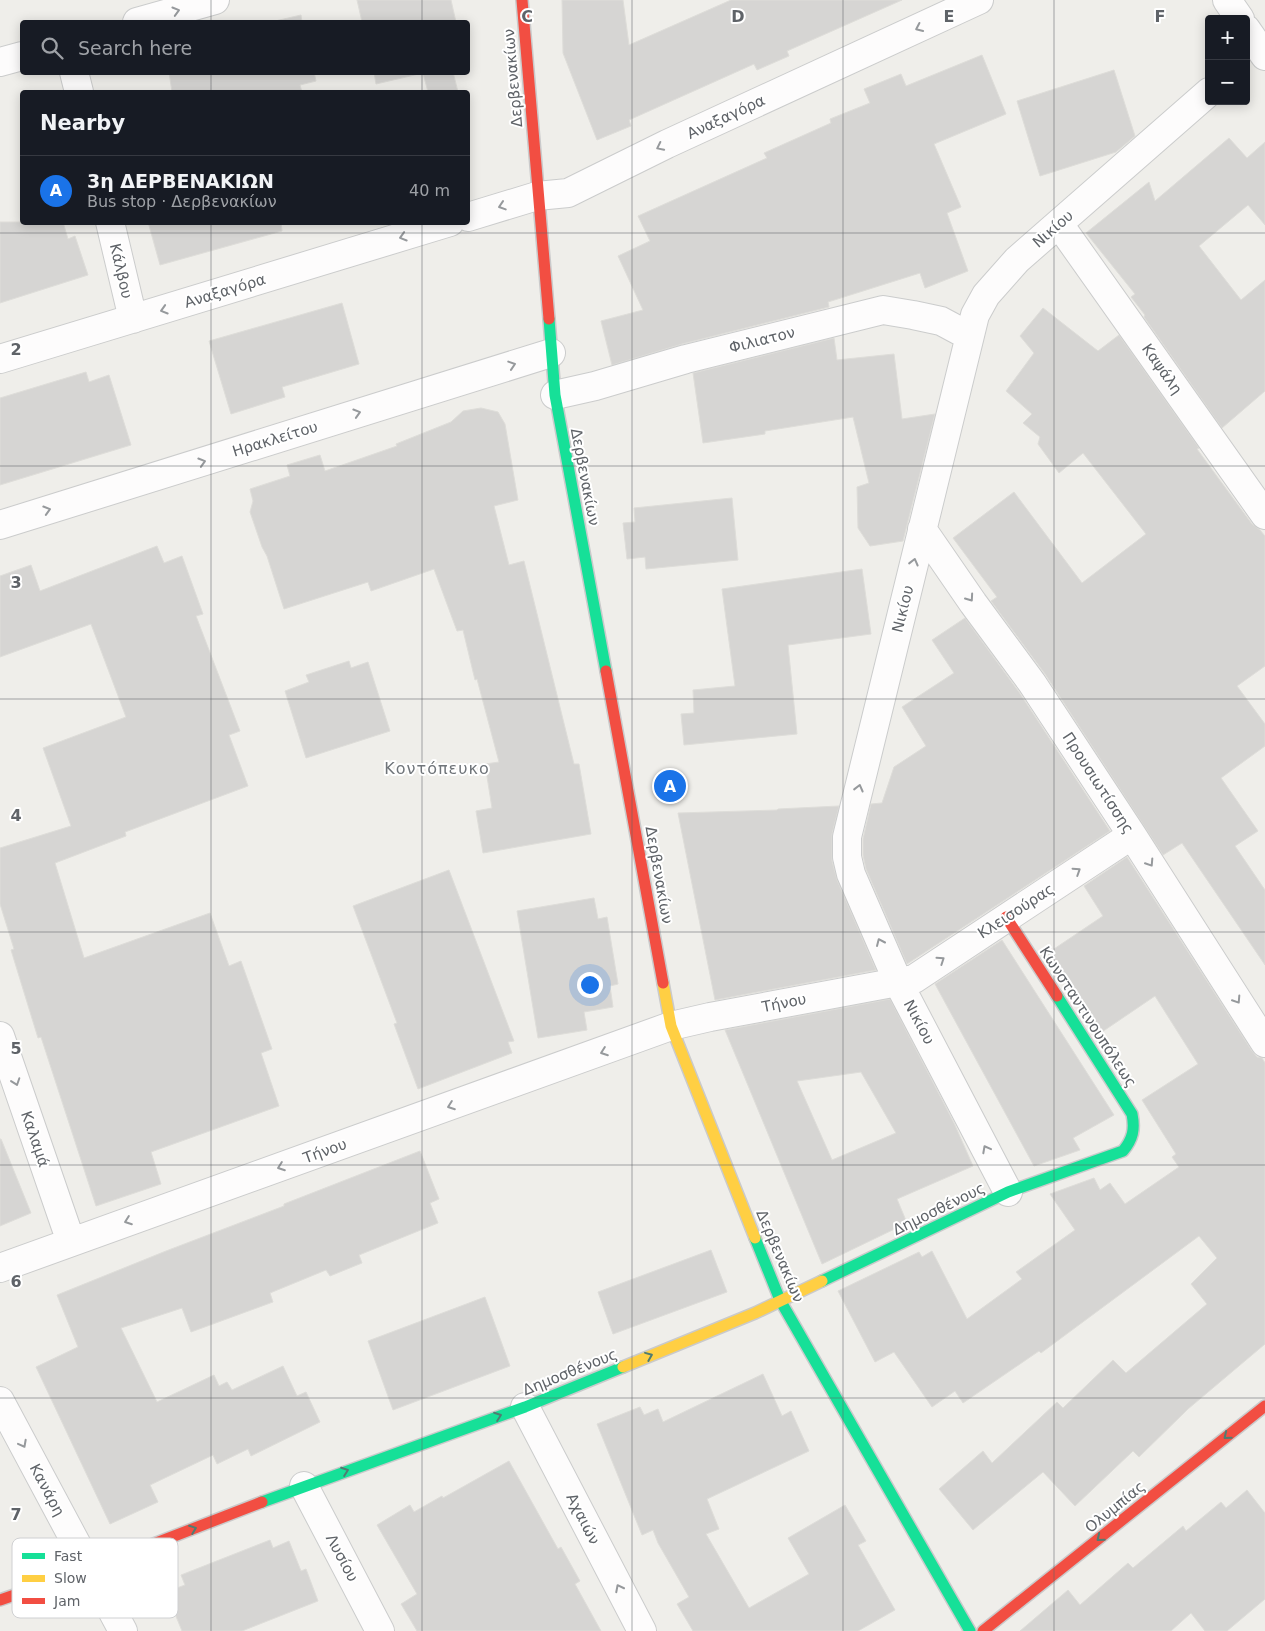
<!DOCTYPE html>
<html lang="en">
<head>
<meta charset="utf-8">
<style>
  :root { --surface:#171b24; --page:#20242c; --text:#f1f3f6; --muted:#9ea1a6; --line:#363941; --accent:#1a73e8 }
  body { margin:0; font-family:"DejaVu Sans",sans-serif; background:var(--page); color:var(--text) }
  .controls { position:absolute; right:15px; top:15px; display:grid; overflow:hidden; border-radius:5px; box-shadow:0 2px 12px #0003 }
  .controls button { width:45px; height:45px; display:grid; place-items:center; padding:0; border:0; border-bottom:1px solid var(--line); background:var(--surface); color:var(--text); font:25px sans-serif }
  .you { position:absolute; left:589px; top:984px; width:18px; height:18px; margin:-12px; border:4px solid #fff; border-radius:50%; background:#1a73e8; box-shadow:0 0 0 8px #1a73e833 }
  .badge { display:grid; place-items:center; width:32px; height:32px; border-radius:50%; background:var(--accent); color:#fff; font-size:16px; font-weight:700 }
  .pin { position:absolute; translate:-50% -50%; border:2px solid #fff; box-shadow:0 1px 5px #0006 }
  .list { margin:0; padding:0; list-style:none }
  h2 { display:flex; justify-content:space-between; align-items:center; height:65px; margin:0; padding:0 20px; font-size:21px }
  h2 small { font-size:16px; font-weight:400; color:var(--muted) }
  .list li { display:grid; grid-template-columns:32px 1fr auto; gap:15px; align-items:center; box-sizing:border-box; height:70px; padding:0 20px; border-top:1px solid var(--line) }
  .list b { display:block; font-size:19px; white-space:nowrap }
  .list p { margin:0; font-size:16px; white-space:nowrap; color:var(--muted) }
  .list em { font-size:16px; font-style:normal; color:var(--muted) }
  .icon { flex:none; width:28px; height:28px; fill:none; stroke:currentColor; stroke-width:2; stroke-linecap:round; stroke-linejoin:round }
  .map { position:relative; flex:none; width:1265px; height:1631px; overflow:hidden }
  .search { position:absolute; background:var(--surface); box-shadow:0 2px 12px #0003; left:20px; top:20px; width:450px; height:55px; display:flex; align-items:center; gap:12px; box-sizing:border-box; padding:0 18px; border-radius:5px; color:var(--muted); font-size:19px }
  .panel { position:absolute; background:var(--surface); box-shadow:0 2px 12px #0003; left:20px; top:90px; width:450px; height:135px; border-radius:5px }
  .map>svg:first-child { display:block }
  .building { fill:#d6d5d3; stroke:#deddd9; fill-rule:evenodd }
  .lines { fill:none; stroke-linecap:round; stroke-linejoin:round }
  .street-casing { stroke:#cbcccc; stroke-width:30 }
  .fast-casing { stroke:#cacacb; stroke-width:14 }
  .slow-casing { stroke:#cacacb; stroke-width:14 }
  .jam-casing { stroke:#cacacb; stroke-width:14 }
  .street { stroke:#fdfcfc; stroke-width:28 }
  .fast { stroke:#16e098; stroke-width:11 }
  .slow { stroke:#ffcf43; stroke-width:11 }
  .jam { stroke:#f24e42; stroke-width:11 }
  .oneway { stroke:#96999c }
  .oneway2 { stroke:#507c72 }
  .grid { fill:none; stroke:#5f6368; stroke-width:1; stroke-opacity:0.55 }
  .labels { text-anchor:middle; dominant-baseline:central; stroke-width:4; stroke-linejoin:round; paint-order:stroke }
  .street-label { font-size:15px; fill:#5f6368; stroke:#fff }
  .neighbourhood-label { font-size:16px; letter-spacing:1px; fill:#70757a; stroke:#fff }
  .key { fill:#fff; stroke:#cfd0d2; stroke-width:1 }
  .key-label { font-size:14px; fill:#5f6368 }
  .grid-label { font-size:16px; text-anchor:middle; font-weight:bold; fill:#5f6368; stroke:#fff; stroke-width:4; stroke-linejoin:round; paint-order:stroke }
</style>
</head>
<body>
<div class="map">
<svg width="1265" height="1631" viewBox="0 0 1265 1631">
  <rect width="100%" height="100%" fill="#efeeea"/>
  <path class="building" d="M 357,0 L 451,0 L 456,22 L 362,22 Z
    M 562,0 L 623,0 L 629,45 L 731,0 L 902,0 L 787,51 L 789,56 L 757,70 L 754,64 L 629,120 L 631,126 L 597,140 L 563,53 Z
    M 301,15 L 302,22 L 271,22 Z
    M 982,55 L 1006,114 L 934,144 L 961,207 L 947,213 L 968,271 L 925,288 L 920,273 L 828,302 L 829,307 L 682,344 L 612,365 L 601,321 L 643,310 L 618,256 L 650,241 L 638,216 L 767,158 L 764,153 L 831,123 L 830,119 L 870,103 L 864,89 L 901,74 L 906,86 Z
    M 1114,70 L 1135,136 L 1116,152 L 1040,176 L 1017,101 Z
    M 169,72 L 314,72 L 316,81 L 300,85 L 302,92 L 172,92 Z
    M 374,72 L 453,72 L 458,92 L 428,92 L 423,73 L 376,84 Z
    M 1229,138 L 1247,158 L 1265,142 L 1265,225 L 1248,205 L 1199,246 L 1241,300 L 1265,280 L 1265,391 L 1222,428 L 1144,317 L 1145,315 L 1131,297 L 1135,294 L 1086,233 L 1149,182 L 1155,201 Z
    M 0,222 L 63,222 L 68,239 L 75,236 L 88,275 L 0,303 Z
    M 148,222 L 281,222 L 282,231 L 160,265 Z
    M 342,303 L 359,364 L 282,387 L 285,397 L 231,414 L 209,341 Z
    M 1043,308 L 1098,351 L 1119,335 L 1199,448 L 1197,449 L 1252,524 L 1260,530 L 1265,536 L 1265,666 L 1237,686 L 1265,724 L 1265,746 L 1221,778 L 1258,831 L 1235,846 L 1265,890 L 1265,965 L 1182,843 L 1163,855 L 1045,674 L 991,601 L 997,597 L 953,538 L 1014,492 L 1082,583 L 1146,534 L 1083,453 L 1059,473 L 1038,444 L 1040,437 L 1023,423 L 1032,414 L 1006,391 L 1034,353 L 1020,336 Z
    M 834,338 L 837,360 L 894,354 L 902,419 L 935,414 L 903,541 L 870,546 L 858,528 L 857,487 L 869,483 L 853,417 L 765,431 L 765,434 L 703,443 L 693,373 Z
    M 86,372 L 89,382 L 109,375 L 131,445 L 0,485 L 0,398 Z
    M 481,408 L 498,412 L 505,424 L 518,500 L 494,506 L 509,565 L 524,561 L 574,764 L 579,764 L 591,834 L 483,853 L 476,811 L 492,808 L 485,764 L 499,762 L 477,679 L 475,680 L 463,630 L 457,631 L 434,569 L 371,591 L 368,582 L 284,609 L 267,556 L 262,547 L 250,512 L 253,501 L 250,489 L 290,476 L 287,465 L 320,455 L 325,471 L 397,446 L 396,444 L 451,422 L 463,411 Z
    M 732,498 L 738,560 L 646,569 L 645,557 L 627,559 L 623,523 L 635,522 L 634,508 Z
    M 157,546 L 164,563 L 182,556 L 203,614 L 196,616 L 240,731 L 229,735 L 248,786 L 125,832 L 126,836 L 55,863 L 84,958 L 210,913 L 229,966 L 241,961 L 272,1049 L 261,1053 L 279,1106 L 151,1152 L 161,1184 L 96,1206 L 41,1037 L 38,1038 L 11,950 L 14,949 L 0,904 L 0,848 L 71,826 L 43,748 L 126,717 L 91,624 L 0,657 L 0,576 L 31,565 L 40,591 Z
    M 862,569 L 871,634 L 788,645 L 797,734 L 684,745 L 681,714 L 694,713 L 693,690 L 735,686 L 722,589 Z
    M 965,618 L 1019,692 L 1110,831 L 907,964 L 866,869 L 863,855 L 863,839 L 871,804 L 882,803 L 894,767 L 926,746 L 902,707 L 954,673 L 932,640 Z
    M 349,661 L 351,668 L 368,662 L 390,731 L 306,758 L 285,691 L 309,682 L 306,675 Z
    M 839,806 L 832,834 L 832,861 L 837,880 L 876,970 L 715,1000 L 678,813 L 777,810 L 778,809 Z
    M 1127,857 L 1252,1051 L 1257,1057 L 1262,1058 L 1265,1063 L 1265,1344 L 1188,1409 L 1139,1457 L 1133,1451 L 1075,1506 L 1043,1472 L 973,1530 L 939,1489 L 983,1451 L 992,1463 L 1057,1402 L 1063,1408 L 1113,1360 L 1126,1373 L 1207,1304 L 1191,1284 L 1217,1258 L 1199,1236 L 1041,1353 L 1039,1351 L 963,1403 L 955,1391 L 932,1407 L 894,1352 L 875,1362 L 838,1291 L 919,1252 L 922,1257 L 932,1251 L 967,1319 L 1022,1279 L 1016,1272 L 1075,1230 L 1050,1194 L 1094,1178 L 1100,1190 L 1110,1183 L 1125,1204 L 1179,1167 L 1172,1157 L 1176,1154 L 1142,1100 L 1198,1064 L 1155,996 L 1099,1034 L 1048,953 L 1103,916 L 1084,886 Z
    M 449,870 L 514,1041 L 508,1042 L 512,1053 L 418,1089 L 394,1024 L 397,1023 L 353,906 Z
    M 594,898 L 598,919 L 607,917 L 618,984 L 610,986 L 613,1007 L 584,1012 L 587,1030 L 538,1038 L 517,911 Z
    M 1002,940 L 1114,1115 L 1073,1138 L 1080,1150 L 1034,1166 L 935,984 Z
    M 890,999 L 954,1123 L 973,1166 L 897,1199 L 907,1223 L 822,1264 L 725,1030 ZM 861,1072 L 896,1133 L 832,1160 L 797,1081 Z
    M 0,1139 L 1,1139 L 31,1213 L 0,1226 Z
    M 420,1151 L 439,1199 L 430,1203 L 438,1223 L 359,1255 L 362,1263 L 330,1276 L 326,1270 L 270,1293 L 273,1302 L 191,1332 L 182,1308 L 121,1328 L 157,1402 L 214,1375 L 219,1386 L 227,1382 L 232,1390 L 283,1366 L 297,1396 L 306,1392 L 320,1422 L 251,1456 L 248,1449 L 217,1464 L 213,1455 L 150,1485 L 158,1502 L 110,1524 L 36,1367 L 78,1347 L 57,1295 L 166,1251 L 284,1206 L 284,1204 Z
    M 711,1250 L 727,1292 L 613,1334 L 598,1292 Z
    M 485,1297 L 510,1366 L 393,1410 L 368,1341 Z
    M 763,1374 L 782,1416 L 791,1411 L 809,1451 L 707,1499 L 719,1529 L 706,1534 L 749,1608 L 809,1574 L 788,1538 L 845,1505 L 866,1541 L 858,1545 L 895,1610 L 858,1631 L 693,1631 L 677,1604 L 689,1597 L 658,1543 L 653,1530 L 642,1535 L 597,1424 L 640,1407 L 644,1415 L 658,1409 L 663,1422 Z
    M 509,1461 L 558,1549 L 561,1547 L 580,1581 L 575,1584 L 601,1631 L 417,1631 L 401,1604 L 417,1594 L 377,1525 L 410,1505 L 414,1512 L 442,1496 L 443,1498 Z
    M 1247,1490 L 1265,1513 L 1265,1599 L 1227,1631 L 1205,1631 L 1191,1613 L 1171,1631 L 1020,1631 L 1068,1590 L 1080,1605 L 1128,1563 L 1133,1568 L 1183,1526 L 1186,1531 L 1221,1502 L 1226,1508 Z
    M 270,1540 L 273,1548 L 289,1541 L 301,1571 L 306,1569 L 318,1601 L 242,1631 L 182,1631 L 166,1592 L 185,1585 L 181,1575 Z"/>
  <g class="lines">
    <g class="street-casing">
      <path id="street" d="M 1227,0 L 1240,19
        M 137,22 L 215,0
        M 1246,29 L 1265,56
        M 0,62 L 22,56
        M 74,72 L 79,92
        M 468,217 L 537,196 L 568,193 L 667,144 L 979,0
        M 110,222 L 133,319
        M 1059,224 L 1265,515
        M 0,359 L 450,222
        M 555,395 L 595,386 L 686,359 L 883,310 L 913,315 L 941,321 L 969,336
        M 0,525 L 551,353
        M 922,529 L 973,603 L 1032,683 L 1132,835 L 1265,1043
        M 0,1036 L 71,1242
        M 1008,1192 L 898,982 L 851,874 L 847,857 L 847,837 L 975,315 L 986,295 L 1017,260 L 1209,92
        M 0,1268 L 671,1026 L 710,1017 L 914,979 L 1132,835
        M 0,1401 L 123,1631
        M 525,1407 L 642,1631
        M 304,1486 L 380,1631"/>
    </g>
    <g class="fast-casing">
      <path id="fast" d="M 549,319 L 555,395 L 606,671
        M 755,1238 L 780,1300 L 970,1631
        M 822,1281 L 1008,1192 L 1123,1151 C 1133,1139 1135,1129 1132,1114 L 1057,996
        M 262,1502 L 525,1407 L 623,1367"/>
    </g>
    <g class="slow-casing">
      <path id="slow" d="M 663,983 L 671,1026 L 755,1238
        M 623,1367 L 755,1313 L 822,1281"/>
    </g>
    <g class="jam-casing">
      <path id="jam" d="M 522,0 L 549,319
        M 606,671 L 663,983
        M 1006,917 L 1057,996
        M 0,1600 L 89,1569 L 262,1502
        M 983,1631 L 1265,1406"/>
    </g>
    <use href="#street" class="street"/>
    <use href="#fast" class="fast"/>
    <use href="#slow" class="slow"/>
    <use href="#jam" class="jam"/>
  </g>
  <defs><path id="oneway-chevron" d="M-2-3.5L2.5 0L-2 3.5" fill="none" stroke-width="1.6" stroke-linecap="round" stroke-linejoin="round" transform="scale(1.25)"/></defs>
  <g class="oneway">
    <use href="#oneway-chevron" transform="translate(176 11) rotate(-16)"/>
    <use href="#oneway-chevron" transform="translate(919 28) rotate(155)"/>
    <use href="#oneway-chevron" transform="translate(660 147) rotate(154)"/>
    <use href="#oneway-chevron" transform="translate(502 206) rotate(162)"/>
    <use href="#oneway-chevron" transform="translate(403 237) rotate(163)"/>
    <use href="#oneway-chevron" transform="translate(164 310) rotate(163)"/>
    <use href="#oneway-chevron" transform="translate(512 365) rotate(-18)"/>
    <use href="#oneway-chevron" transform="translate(357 413) rotate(-17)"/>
    <use href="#oneway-chevron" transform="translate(202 462) rotate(-17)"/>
    <use href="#oneway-chevron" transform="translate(47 510) rotate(-17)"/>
    <use href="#oneway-chevron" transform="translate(914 562) rotate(-76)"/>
    <use href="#oneway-chevron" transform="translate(970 598) rotate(55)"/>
    <use href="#oneway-chevron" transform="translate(859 788) rotate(-76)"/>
    <use href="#oneway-chevron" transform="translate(1150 863) rotate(57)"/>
    <use href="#oneway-chevron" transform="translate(1077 871) rotate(-33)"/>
    <use href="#oneway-chevron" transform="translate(880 942) rotate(-114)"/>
    <use href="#oneway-chevron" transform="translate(941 960) rotate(-34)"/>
    <use href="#oneway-chevron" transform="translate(1237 1000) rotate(57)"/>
    <use href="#oneway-chevron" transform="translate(604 1052) rotate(160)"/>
    <use href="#oneway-chevron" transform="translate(16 1082) rotate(71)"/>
    <use href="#oneway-chevron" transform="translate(451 1106) rotate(160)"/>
    <use href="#oneway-chevron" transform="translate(986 1149) rotate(-118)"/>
    <use href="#oneway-chevron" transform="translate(281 1167) rotate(160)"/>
    <use href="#oneway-chevron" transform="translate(128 1221) rotate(160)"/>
    <use href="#oneway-chevron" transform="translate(23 1444) rotate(62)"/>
    <use href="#oneway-chevron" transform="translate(619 1588) rotate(-117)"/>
  </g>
  <g class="oneway2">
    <use href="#oneway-chevron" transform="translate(649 1356) rotate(-22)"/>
    <use href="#oneway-chevron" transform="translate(498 1416) rotate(-20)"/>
    <use href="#oneway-chevron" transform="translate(1227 1436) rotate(141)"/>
    <use href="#oneway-chevron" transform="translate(345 1471) rotate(-20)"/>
    <use href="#oneway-chevron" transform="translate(193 1529) rotate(-21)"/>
    <use href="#oneway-chevron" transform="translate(1100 1538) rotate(141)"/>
  </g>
  <path class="grid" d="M 211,0 L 211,22M 422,0 L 422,22M 632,0 L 632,1631M 843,0 L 843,1631M 1054,0 L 1054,1631M 211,72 L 211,92M 422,72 L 422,92M 211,222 L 211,1631M 422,222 L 422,1631M 0,233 L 1265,233M 0,466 L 1265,466M 0,699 L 1265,699M 0,932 L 1265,932M 0,1165 L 1265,1165M 0,1398 L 1265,1398"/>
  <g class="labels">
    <g class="street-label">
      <text transform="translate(513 78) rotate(-95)">Δερβενακίων</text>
      <text transform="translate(726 117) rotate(-25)">Αναξαγόρα</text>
      <text transform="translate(1053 229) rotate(-41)">Νικίου</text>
      <text transform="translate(121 271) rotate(77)">Κάλβου</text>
      <text transform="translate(225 291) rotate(-17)">Αναξαγόρα</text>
      <text transform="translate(762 340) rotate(-14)">Φιλιατον</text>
      <text transform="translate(1162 369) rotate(55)">Καψάλη</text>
      <text transform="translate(275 439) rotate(-17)">Ηρακλείτου</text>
      <text transform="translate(585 477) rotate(79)">Δερβενακίων</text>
      <text transform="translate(903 609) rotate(-76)">Νικίου</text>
      <text transform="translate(1098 783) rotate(57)">Προυσιωτίσσης</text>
      <text transform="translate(659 875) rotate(80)">Δερβενακίων</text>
      <text transform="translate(1016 911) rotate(-33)">Κλεισούρας</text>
      <text transform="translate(784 1003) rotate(-11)">Τήνου</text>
      <text transform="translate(1088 1017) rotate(57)">Κωνσταντινουπόλεως</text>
      <text transform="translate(919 1022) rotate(62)">Νικίου</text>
      <text transform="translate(35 1139) rotate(71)">Καλαμά</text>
      <text transform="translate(325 1151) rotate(-20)">Τήνου</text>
      <text transform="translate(939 1209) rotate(-26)">Δημοσθένους</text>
      <text transform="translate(780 1256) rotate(67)">Δερβενακίων</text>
      <text transform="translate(570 1372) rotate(-22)">Δημοσθένους</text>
      <text transform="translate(47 1490) rotate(62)">Κανάρη</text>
      <text transform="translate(1115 1507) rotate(-39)">Ολυμπίας</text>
      <text transform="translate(583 1519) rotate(63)">Αχαιών</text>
      <text transform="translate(342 1558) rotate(62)">Λυσίου</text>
    </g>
    <g class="neighbourhood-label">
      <text x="437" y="768">Κοντόπευκο</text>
    </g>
  </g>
  <rect x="12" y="1538" width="166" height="80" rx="8" class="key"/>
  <rect x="22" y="1553" width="23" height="6" fill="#16e098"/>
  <rect x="22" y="1575" width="23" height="7" fill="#ffcf43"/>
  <rect x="22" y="1598" width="23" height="6" fill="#f24e42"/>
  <g class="key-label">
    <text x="54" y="1561">Fast</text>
    <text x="54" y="1583">Slow</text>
    <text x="54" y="1606">Jam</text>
  </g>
  <g class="grid-label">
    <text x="527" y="22">C</text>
    <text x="738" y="22">D</text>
    <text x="949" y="22">E</text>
    <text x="1160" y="22">F</text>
    <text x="16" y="355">2</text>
    <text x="16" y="588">3</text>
    <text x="16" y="821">4</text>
    <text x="16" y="1054">5</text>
    <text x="16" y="1287">6</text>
    <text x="16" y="1520">7</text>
  </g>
</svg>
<div class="controls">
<button>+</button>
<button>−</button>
</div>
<div class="you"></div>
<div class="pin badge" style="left:670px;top:786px">A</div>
<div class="search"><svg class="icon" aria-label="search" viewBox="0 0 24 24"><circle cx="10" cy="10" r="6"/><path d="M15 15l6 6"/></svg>Search here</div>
<section class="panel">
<h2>Nearby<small></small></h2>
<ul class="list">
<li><span class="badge">A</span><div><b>3η ΔΕΡΒΕΝΑΚΙΩΝ</b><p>Bus stop · Δερβενακίων</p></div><em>40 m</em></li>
</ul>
</section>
</div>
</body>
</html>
